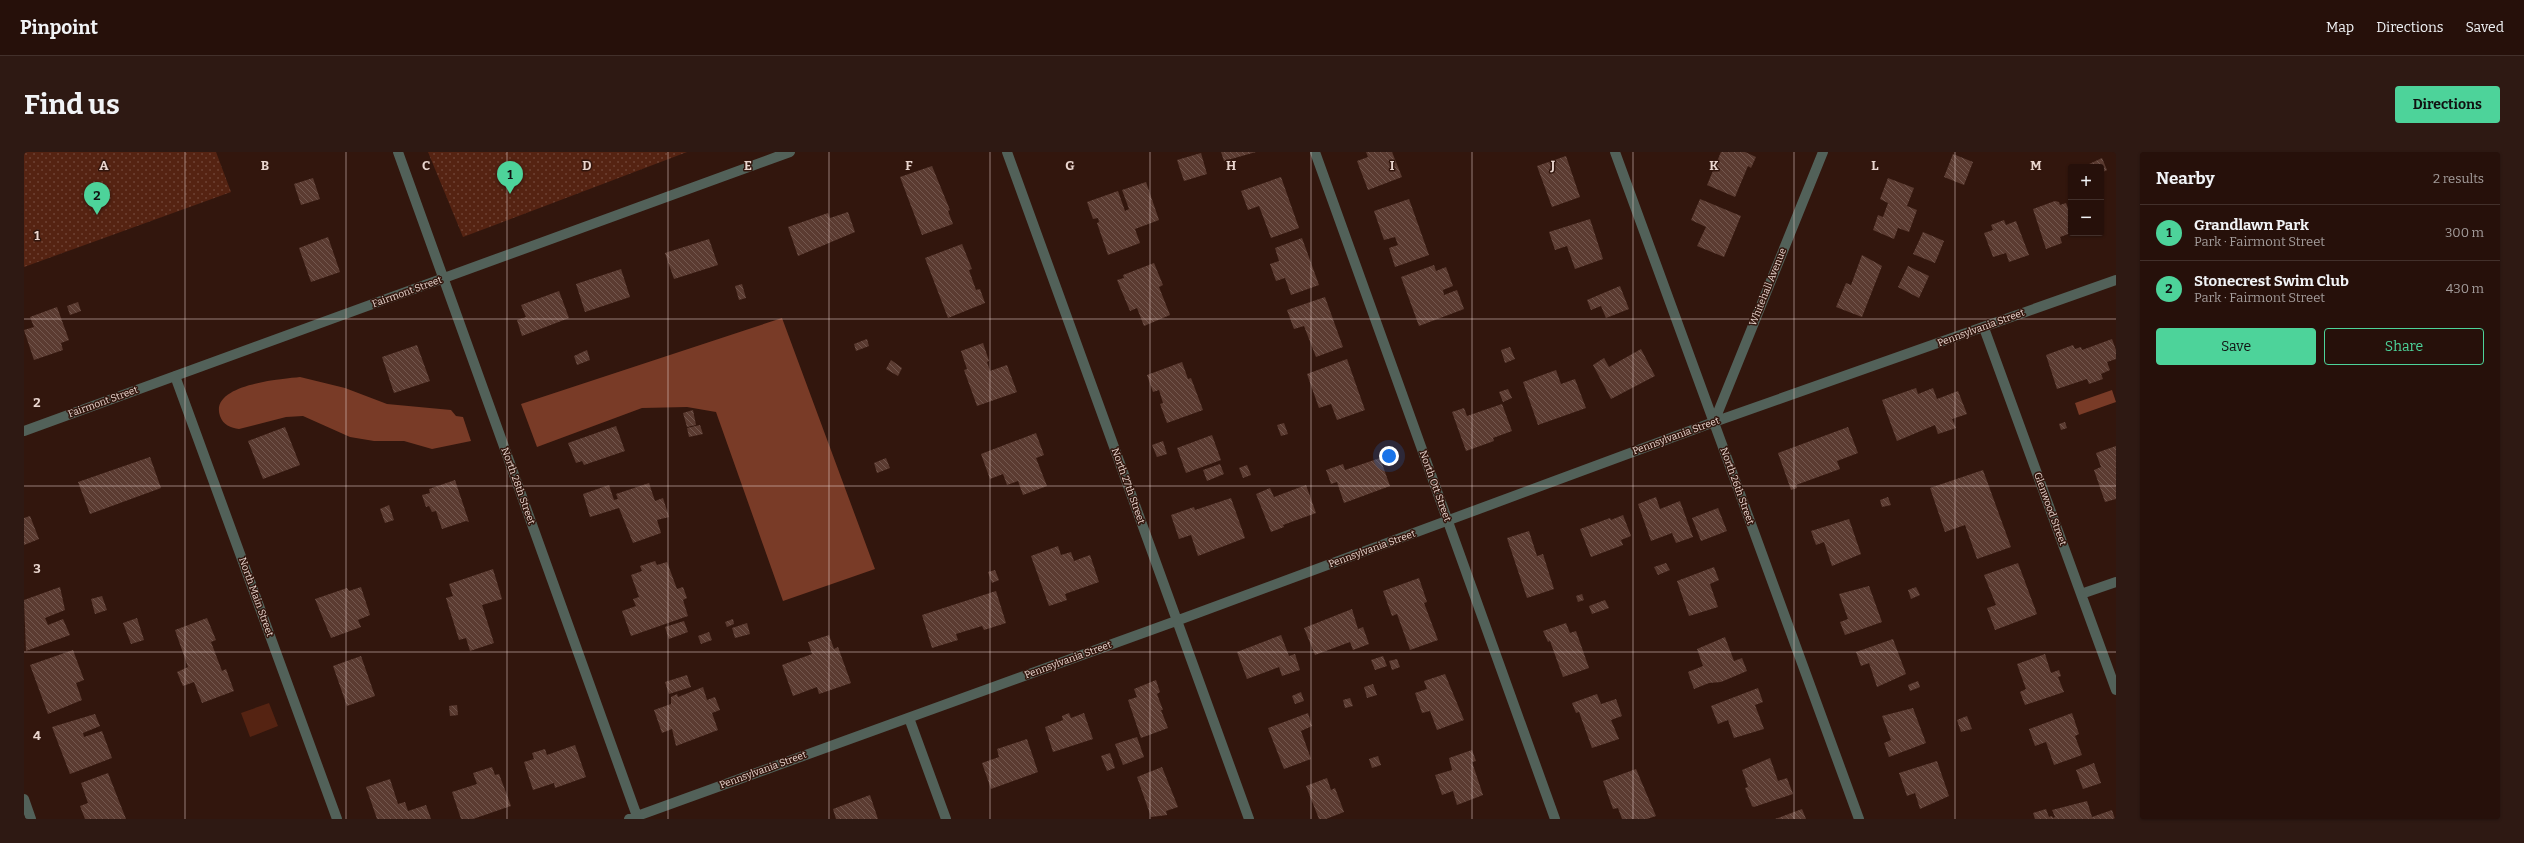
<!DOCTYPE html>
<html lang="en">
<head>
<meta charset="utf-8">
<style>
  :root { --surface:#26100a; --page:#2e1913; --text:#f1f3f6; --muted:#a49d9c; --line:#42302b; --accent:#4dd39a }
  body { margin:0; font-family:Bitter,serif; background:var(--page); color:var(--text) }
  .controls { position:absolute; right:12px; top:12px; display:grid; overflow:hidden; border-radius:4px; box-shadow:0 1px 3px #0004 }
  .controls button { width:36px; height:36px; display:grid; place-items:center; padding:0; border:0; border-bottom:1px solid var(--line); background:var(--surface); color:var(--text); font:20px sans-serif }
  .you { position:absolute; left:1365px; top:304px; width:14px; height:14px; margin:-10px; border:3px solid #fff; border-radius:50%; background:#1a73e8; box-shadow:0 0 0 6px #1a73e833 }
  .badge { display:grid; place-items:center; width:26px; height:26px; border-radius:50%; background:var(--accent); color:#111; font-size:13px; font-weight:700 }
  .pin { position:absolute; translate:-50% -33px; filter:drop-shadow(0 1px 2px #0008) }
  .pin::after { content:''; position:absolute; top:21px; width:14px; height:12px; background:inherit; clip-path:polygon(0 0,100% 0,50% 100%) }
  .list { margin:0; padding:0; list-style:none }
  h2 { display:flex; justify-content:space-between; align-items:center; height:52px; margin:0; padding:0 16px; font-size:17px }
  h2 small { font-size:13px; font-weight:400; color:var(--muted) }
  .list li { display:grid; grid-template-columns:26px 1fr auto; gap:12px; align-items:center; box-sizing:border-box; height:56px; padding:0 16px; border-top:1px solid var(--line) }
  .list b { display:block; font-size:15px; white-space:nowrap }
  .list p { margin:0; font-size:13px; white-space:nowrap; color:var(--muted) }
  .list em { font-size:13px; font-style:normal; color:var(--muted) }
  .actions { display:flex; gap:8px; padding:12px 16px }
  .actions a { flex:1; padding:9px 0; border:1px solid var(--accent); border-radius:4px; text-align:center; font-size:14px; color:var(--accent) }
  .actions .main { background:var(--accent); color:#111 }
  .map { position:relative; flex:none; width:2092px; height:667px; overflow:hidden; border-radius:4px }
  header { display:flex; align-items:center; gap:24px; box-sizing:border-box; height:56px; padding:0 20px; background:var(--surface); border-bottom:1px solid var(--line) }
  header strong { font-size:19px }
  nav { display:flex; gap:22px; margin-inline-start:auto; font-size:14px }
  .intro { display:flex; align-items:center; justify-content:space-between; box-sizing:border-box; height:96px; padding:0 24px }
  h1 { margin:0; font-size:28px }
  .button { padding:10px 18px; border-radius:4px; background:var(--accent); color:#111; font-size:14px; font-weight:700 }
  main { display:flex; gap:24px; padding:0 24px }
  aside { flex:1; background:var(--surface); border-radius:4px; box-shadow:0 1px 3px #0004 }
  .map>svg:first-child { display:block }
  .green { fill:#552312 }
  .park { fill:url(#park-dots) }
  .water { fill:#793b27 }
  .building { fill:url(#building-back-hatch) }
  .lines { fill:none; stroke-linecap:round; stroke-linejoin:round }
  .minor { stroke:#526159; stroke-width:10 }
  .grid { fill:none; stroke:#ead6cf; stroke-width:1; stroke-opacity:0.55 }
  .labels { text-anchor:middle; dominant-baseline:central; stroke-width:3; stroke-linejoin:round; paint-order:stroke }
  .street-label { font-size:10px; fill:#ead6cf; stroke:#32160d }
  .grid-label { font-size:13px; text-anchor:middle; font-weight:bold; fill:#ead6cf; stroke:#32160d; stroke-width:3; stroke-linejoin:round; paint-order:stroke }
</style>
</head>
<body>
<header>
<strong>Pinpoint</strong>
<nav><a>Map</a><a>Directions</a><a>Saved</a></nav>
</header>
<div class="intro"><h1>Find us</h1><a class="button">Directions</a></div>
<main>
<div class="map">
<svg width="2092" height="667" viewBox="0 0 2092 667">
  <defs>
    <pattern id="park-dots" width="8" height="8" patternUnits="userSpaceOnUse"><rect width="8" height="8" fill="#552312"/><path d="M2 2h.1M6 6h.1" fill="none" stroke="#6e4233" stroke-width="1.8" stroke-linecap="round"/></pattern>
    <pattern id="building-back-hatch" width="6" height="6" patternUnits="userSpaceOnUse"><rect width="6" height="6" fill="#5b3b31"/><path d="M-1 5l2 2M0 0l6 6M5-1l2 2" fill="none" stroke="#73574e"/></pattern>
  </defs>
  <rect width="100%" height="100%" fill="#32160d"/>
  <path class="green" d="M 245,551 L 254,574 L 226,585 L 217,561 Z"/>
  <path class="park" d="M 0,0 L 192,0 L 207,40 L 0,115 Z
    M 404,0 L 663,0 L 439,85 Z"/>
  <path class="water" d="M 758,166 L 851,417 L 759,449 L 692,260 L 663,255 L 618,256 L 513,295 L 497,252 Z
    M 276,225 L 321,236 L 363,252 L 427,258 L 432,264 L 439,265 L 447,289 L 408,297 L 380,289 L 350,289 L 326,285 L 279,264 L 262,265 L 215,277 C 207,276 199,273 196,264 C 185,232 258,227 276,225 Z
    M 2088,238 L 2092,250 L 2055,263 L 2051,251 Z"/>
  <path class="building" d="M 1197,0 L 1232,0 L 1200,9 Z
    M 1342,0 L 1368,0 L 1378,25 L 1344,38 L 1333,9 L 1344,5 Z
    M 1697,0 L 1721,0 L 1732,5 L 1727,16 L 1724,14 L 1711,45 L 1683,33 Z
    M 1177,1 L 1183,22 L 1160,29 L 1153,8 Z
    M 1929,2 L 1949,10 L 1940,33 L 1920,25 Z
    M 1542,4 L 1556,45 L 1528,55 L 1513,14 Z
    M 2078,6 L 2083,18 L 2077,21 L 2077,15 L 2064,15 L 2063,13 Z
    M 908,14 L 926,58 L 924,59 L 929,72 L 898,83 L 876,25 Z
    M 1257,25 L 1275,76 L 1247,86 L 1235,54 L 1224,58 L 1217,39 Z
    M 289,26 L 296,47 L 277,53 L 270,32 Z
    M 1864,26 L 1890,36 L 1883,54 L 1893,58 L 1885,80 L 1874,76 L 1870,87 L 1849,78 L 1854,63 L 1859,65 L 1864,51 L 1856,47 Z
    M 1122,30 L 1135,68 L 1111,77 L 1116,91 L 1084,103 L 1073,71 L 1075,70 L 1074,66 L 1069,67 L 1063,50 L 1094,39 L 1101,59 L 1105,57 L 1098,38 Z
    M 1385,47 L 1405,103 L 1371,115 L 1365,96 L 1374,93 L 1371,85 L 1360,88 L 1350,59 Z
    M 1676,47 L 1717,64 L 1700,105 L 1673,94 L 1682,75 L 1667,68 Z
    M 2031,49 L 2035,50 L 2036,53 L 2042,51 L 2047,64 L 2047,81 L 2036,85 L 2038,91 L 2022,97 L 2009,57 Z
    M 824,60 L 831,80 L 774,104 L 764,75 L 804,61 L 806,66 Z
    M 1566,67 L 1579,107 L 1551,117 L 1543,94 L 1531,98 L 1525,80 Z
    M 1980,68 L 1982,73 L 1992,69 L 2005,103 L 1985,110 L 1982,101 L 1969,105 L 1960,81 L 1969,78 L 1967,73 Z
    M 1899,80 L 1920,89 L 1911,111 L 1889,102 Z
    M 304,85 L 316,120 L 287,130 L 275,96 Z
    M 1278,86 L 1295,133 L 1267,143 L 1261,126 L 1252,129 L 1246,112 L 1255,109 L 1251,96 Z
    M 685,87 L 694,113 L 650,127 L 641,101 Z
    M 938,92 L 948,117 L 945,118 L 952,138 L 956,137 L 961,151 L 924,166 L 901,106 Z
    M 1838,103 L 1858,114 L 1838,165 L 1812,155 L 1822,131 L 1827,133 Z
    M 1130,111 L 1139,133 L 1135,135 L 1146,163 L 1120,174 L 1113,156 L 1106,159 L 1093,128 L 1100,126 L 1099,123 Z
    M 1410,113 L 1412,119 L 1422,115 L 1429,134 L 1419,138 L 1420,143 L 1433,138 L 1440,157 L 1395,174 L 1377,125 Z
    M 1884,114 L 1905,124 L 1895,146 L 1874,135 Z
    M 597,117 L 606,145 L 561,160 L 552,132 Z
    M 718,132 L 722,146 L 715,148 L 711,134 Z
    M 1596,134 L 1605,157 L 1582,166 L 1577,154 L 1567,158 L 1563,148 Z
    M 535,139 L 545,166 L 498,184 L 493,168 L 502,165 L 497,153 Z
    M 1301,145 L 1319,195 L 1292,205 L 1280,174 L 1270,177 L 1263,158 Z
    M 54,150 L 57,159 L 46,163 L 43,154 Z
    M 33,155 L 45,188 L 37,191 L 39,198 L 10,208 L 0,178 L 10,175 L 6,165 Z
    M 843,187 L 845,194 L 832,199 L 830,192 Z
    M 2088,187 L 2092,198 L 2092,207 L 2083,210 L 2086,218 L 2077,222 L 2079,227 L 2065,232 L 2063,227 L 2033,237 L 2022,203 L 2049,193 L 2051,197 L 2057,195 L 2058,198 Z
    M 959,191 L 965,209 L 963,210 L 966,219 L 983,213 L 993,240 L 953,254 L 940,218 L 943,217 L 937,199 Z
    M 393,193 L 406,229 L 370,241 L 358,205 Z
    M 1486,195 L 1491,207 L 1481,211 L 1477,198 Z
    M 1617,197 L 1631,224 L 1587,247 L 1569,213 L 1580,206 L 1585,215 Z
    M 563,198 L 566,208 L 553,213 L 550,204 Z
    M 1323,207 L 1341,258 L 1313,268 L 1307,252 L 1295,256 L 1283,222 Z
    M 867,208 L 878,216 L 874,224 L 862,217 Z
    M 1158,210 L 1164,227 L 1167,226 L 1179,258 L 1143,271 L 1136,252 L 1139,251 L 1135,238 L 1129,240 L 1123,223 Z
    M 1532,218 L 1537,232 L 1551,227 L 1562,256 L 1514,273 L 1499,230 Z
    M 1892,236 L 1894,242 L 1909,236 L 1913,247 L 1934,239 L 1943,262 L 1928,267 L 1932,276 L 1914,282 L 1911,273 L 1873,289 L 1858,248 Z
    M 1484,237 L 1488,246 L 1479,250 L 1475,240 Z
    M 1478,252 L 1488,279 L 1469,286 L 1470,289 L 1442,299 L 1428,260 L 1440,256 L 1443,264 Z
    M 669,258 L 672,273 L 663,275 L 659,261 Z
    M 2041,270 L 2043,276 L 2037,278 L 2035,272 Z
    M 1260,271 L 1264,282 L 1257,284 L 1253,273 Z
    M 676,273 L 679,282 L 665,285 L 663,276 Z
    M 592,274 L 601,299 L 560,313 L 558,309 L 552,311 L 544,291 Z
    M 261,275 L 276,313 L 239,327 L 224,289 Z
    M 1824,275 L 1834,301 L 1813,309 L 1816,317 L 1772,333 L 1773,336 L 1767,338 L 1754,301 Z
    M 1012,281 L 1020,303 L 1012,306 L 1023,334 L 999,343 L 994,329 L 983,333 L 979,322 L 966,327 L 957,302 Z
    M 1188,283 L 1197,308 L 1162,321 L 1153,296 Z
    M 1139,289 L 1143,302 L 1133,305 L 1128,293 Z
    M 2092,294 L 2092,347 L 2081,350 L 2070,318 L 2077,315 L 2072,301 Z
    M 126,305 L 137,336 L 66,362 L 54,330 Z
    M 862,306 L 866,316 L 853,321 L 850,311 Z
    M 1356,306 L 1366,334 L 1320,351 L 1313,330 L 1307,332 L 1302,318 L 1319,312 L 1321,318 Z
    M 1196,312 L 1200,322 L 1183,329 L 1179,318 Z
    M 1223,313 L 1227,323 L 1219,326 L 1215,316 Z
    M 1959,318 L 1987,395 L 1953,407 L 1941,373 L 1921,380 L 1906,336 Z
    M 431,328 L 445,370 L 442,369 L 418,377 L 412,359 L 408,360 L 405,354 L 402,355 L 398,343 L 406,341 L 405,337 Z
    M 625,331 L 631,349 L 639,346 L 645,365 L 633,368 L 637,381 L 609,391 L 595,356 L 566,365 L 559,342 L 585,333 L 590,348 L 594,347 L 592,342 Z
    M 1282,333 L 1292,361 L 1259,373 L 1260,375 L 1247,380 L 1232,342 L 1246,336 L 1250,345 Z
    M 1632,345 L 1636,357 L 1656,349 L 1669,385 L 1652,391 L 1648,381 L 1627,389 L 1614,352 Z
    M 1864,345 L 1867,353 L 1858,355 L 1856,348 Z
    M 1207,346 L 1221,386 L 1174,404 L 1167,383 L 1155,387 L 1147,363 L 1170,355 L 1171,358 Z
    M 365,353 L 370,368 L 361,371 L 356,357 Z
    M 1694,356 L 1703,379 L 1677,389 L 1668,366 Z
    M 1599,363 L 1607,384 L 1597,388 L 1599,393 L 1567,405 L 1556,377 L 1586,366 L 1587,368 Z
    M 6,364 L 15,387 L 0,393 L 0,366 Z
    M 1825,367 L 1837,402 L 1808,414 L 1800,390 L 1792,393 L 1787,379 Z
    M 1505,379 L 1513,404 L 1519,402 L 1530,437 L 1503,446 L 1483,386 Z
    M 1034,394 L 1037,403 L 1047,400 L 1050,409 L 1066,403 L 1075,430 L 1041,442 L 1043,448 L 1025,454 L 1007,404 Z
    M 631,409 L 633,413 L 643,410 L 653,437 L 659,435 L 663,446 L 659,448 L 664,464 L 607,484 L 598,459 L 612,454 L 609,447 L 615,445 L 607,423 L 618,419 L 616,414 Z
    M 1642,411 L 1646,418 L 1634,423 L 1630,415 Z
    M 1994,411 L 2013,462 L 1971,478 L 1963,456 L 1972,453 L 1960,423 Z
    M 1690,415 L 1695,428 L 1686,432 L 1694,455 L 1665,464 L 1653,429 Z
    M 469,417 L 478,447 L 458,453 L 470,491 L 446,499 L 442,486 L 435,488 L 422,446 L 429,444 L 425,432 Z
    M 971,418 L 975,428 L 968,431 L 964,420 Z
    M 1395,426 L 1403,450 L 1400,451 L 1414,488 L 1386,498 L 1373,462 L 1368,464 L 1359,439 Z
    M 1845,434 L 1858,470 L 1821,483 L 1816,470 L 1824,467 L 1815,442 Z
    M 36,435 L 41,458 L 21,466 L 24,473 L 39,467 L 46,483 L 2,499 L 0,448 Z
    M 337,435 L 346,463 L 334,468 L 337,475 L 307,486 L 291,447 L 323,436 L 325,439 Z
    M 1892,435 L 1896,443 L 1887,447 L 1884,438 Z
    M 972,439 L 982,471 L 960,478 L 958,474 L 932,482 L 934,488 L 908,496 L 898,463 Z
    M 1558,442 L 1560,448 L 1554,450 L 1552,444 Z
    M 78,444 L 83,458 L 71,462 L 67,447 Z
    M 1581,448 L 1585,456 L 1568,462 L 1565,454 Z
    M 1328,457 L 1334,477 L 1339,475 L 1345,492 L 1329,498 L 1326,490 L 1291,503 L 1280,476 Z
    M 113,466 L 120,488 L 107,492 L 99,471 Z
    M 183,466 L 192,488 L 187,490 L 198,519 L 202,517 L 210,539 L 178,551 L 170,530 L 159,534 L 153,520 L 164,515 L 151,478 Z
    M 709,467 L 710,472 L 703,475 L 701,470 Z
    M 660,469 L 664,480 L 645,487 L 641,475 Z
    M 723,471 L 726,482 L 711,486 L 708,476 Z
    M 1542,471 L 1546,481 L 1552,479 L 1565,516 L 1539,525 L 1526,489 L 1524,490 L 1519,479 Z
    M 685,480 L 688,488 L 677,492 L 674,484 Z
    M 805,483 L 810,497 L 814,495 L 827,531 L 795,542 L 793,535 L 769,544 L 758,513 L 788,502 L 784,490 Z
    M 1257,483 L 1265,504 L 1271,502 L 1276,518 L 1258,524 L 1255,515 L 1223,527 L 1213,500 Z
    M 1701,485 L 1710,509 L 1718,506 L 1723,519 L 1697,530 L 1685,531 L 1670,537 L 1664,520 L 1679,514 L 1673,497 Z
    M 1869,487 L 1882,522 L 1853,535 L 1845,511 L 1837,514 L 1832,500 Z
    M 49,498 L 60,528 L 52,531 L 58,548 L 24,562 L 6,513 Z
    M 2021,502 L 2027,521 L 2035,518 L 2037,524 L 2034,525 L 2040,540 L 2001,553 L 1996,540 L 2002,537 L 1993,512 Z
    M 337,504 L 351,544 L 323,554 L 309,514 Z
    M 1359,504 L 1363,514 L 1351,518 L 1347,508 Z
    M 1373,507 L 1376,515 L 1368,518 L 1365,509 Z
    M 1421,522 L 1440,568 L 1413,578 L 1406,559 L 1398,561 L 1391,541 L 1403,537 L 1400,529 Z
    M 663,523 L 667,535 L 645,542 L 641,530 Z
    M 1132,528 L 1136,540 L 1133,542 L 1139,558 L 1137,558 L 1144,576 L 1117,586 L 1104,548 L 1113,545 L 1110,537 Z
    M 1894,529 L 1896,535 L 1886,539 L 1884,533 Z
    M 1349,532 L 1353,543 L 1343,546 L 1340,535 Z
    M 679,535 L 683,548 L 691,545 L 696,558 L 688,561 L 694,578 L 652,594 L 648,577 L 638,581 L 630,558 L 647,552 L 647,545 L 653,542 L 654,545 Z
    M 1734,536 L 1739,550 L 1731,553 L 1740,577 L 1710,586 L 1704,568 L 1694,572 L 1687,554 Z
    M 1277,540 L 1280,549 L 1271,552 L 1268,544 Z
    M 1573,542 L 1577,552 L 1592,547 L 1598,564 L 1587,568 L 1595,587 L 1568,596 L 1555,560 L 1552,561 L 1548,551 Z
    M 1326,546 L 1329,554 L 1321,556 L 1319,548 Z
    M 433,553 L 434,563 L 426,564 L 425,554 Z
    M 1889,556 L 1902,591 L 1865,605 L 1860,591 L 1867,588 L 1858,564 Z
    M 1045,561 L 1047,566 L 1060,561 L 1069,587 L 1029,600 L 1021,575 L 1039,568 L 1038,564 Z
    M 1284,561 L 1288,574 L 1277,579 L 1287,607 L 1260,617 L 1244,576 Z
    M 2048,561 L 2055,582 L 2051,584 L 2058,603 L 2030,613 L 2022,590 L 2011,594 L 2005,577 Z
    M 71,562 L 76,574 L 59,581 L 60,585 L 78,579 L 88,606 L 46,622 L 28,575 Z
    M 1943,564 L 1948,577 L 1937,580 L 1933,568 Z
    M 1113,585 L 1120,605 L 1099,613 L 1091,592 Z
    M 1003,587 L 1014,620 L 967,637 L 958,611 L 975,605 L 973,597 Z
    M 551,593 L 562,625 L 531,636 L 530,631 L 509,638 L 500,610 L 510,607 L 508,601 L 521,597 L 523,603 Z
    M 1448,598 L 1452,609 L 1448,610 L 1459,643 L 1433,653 L 1429,639 L 1418,643 L 1411,623 L 1428,618 L 1425,606 Z
    M 1086,601 L 1091,616 L 1083,619 L 1077,604 Z
    M 1354,604 L 1357,613 L 1348,616 L 1345,607 Z
    M 1746,606 L 1754,629 L 1763,626 L 1769,642 L 1730,655 L 1728,654 L 1721,636 L 1724,635 L 1718,618 Z
    M 1913,609 L 1925,644 L 1896,657 L 1891,641 L 1883,644 L 1875,621 Z
    M 2070,611 L 2077,631 L 2059,637 L 2052,618 Z
    M 468,615 L 471,623 L 475,622 L 487,654 L 449,667 L 437,667 L 428,640 L 453,632 L 449,621 Z
    M 1138,615 L 1154,655 L 1142,659 L 1143,663 L 1127,665 L 1113,625 Z
    M 1612,617 L 1632,664 L 1623,667 L 1598,667 L 1594,656 L 1589,657 L 1579,629 Z
    M 84,621 L 102,667 L 61,667 L 56,654 L 64,651 L 57,631 Z
    M 1303,626 L 1307,638 L 1311,636 L 1320,660 L 1302,667 L 1295,667 L 1282,634 Z
    M 366,627 L 374,652 L 381,650 L 384,659 L 402,653 L 407,667 L 353,667 L 342,635 Z
    M 846,643 L 854,667 L 812,667 L 809,657 Z
    M 2063,649 L 2068,665 L 2088,658 L 2091,667 L 2011,667 L 2009,661 L 2022,657 L 2025,665 L 2028,664 L 2029,666 L 2031,665 L 2028,658 Z
    M 1778,657 L 1782,667 L 1751,667 Z"/>
  <g class="lines">
    <path class="minor" d="M 374,0 L 614,667
      M 983,0 L 1225,667
      M 1291,0 L 1531,667
      M 1591,0 L 1835,667
      M 1960,176 L 2092,538
      M 151,224 L 313,667
      M 1690,270 L 1799,0
      M 0,279 L 766,0
      M 2057,442 L 2092,430
      M 885,566 L 922,667
      M 0,647 L 7,667
      M 605,667 L 1152,469 L 1690,270 L 2092,128"/>
  </g>
  <path class="grid" d="M 161,0 L 161,667M 322,0 L 322,667M 483,0 L 483,667M 644,0 L 644,667M 805,0 L 805,667M 966,0 L 966,667M 1126,0 L 1126,667M 1287,0 L 1287,667M 1448,0 L 1448,667M 1609,0 L 1609,667M 1770,0 L 1770,667M 1931,0 L 1931,667M 0,167 L 2092,167M 0,334 L 2092,334M 0,500 L 2092,500"/>
  <g class="labels">
    <g class="street-label">
      <text transform="translate(1744 135) rotate(-68)">Whitehall Avenue</text>
      <text transform="translate(383 140) rotate(-20)">Fairmont Street</text>
      <text transform="translate(1957 176) rotate(-20)">Pennsylvania Street</text>
      <text transform="translate(79 250) rotate(-20)">Fairmont Street</text>
      <text transform="translate(1652 284) rotate(-20)">Pennsylvania Street</text>
      <text transform="translate(494 334) rotate(70)">North 28th Street</text>
      <text transform="translate(1104 334) rotate(70)">North 27th Street</text>
      <text transform="translate(1411 334) rotate(70)">North Ott Street</text>
      <text transform="translate(1713 334) rotate(70)">North 26th Street</text>
      <text transform="translate(2026 357) rotate(70)">Glenwood Street</text>
      <text transform="translate(1348 397) rotate(-20)">Pennsylvania Street</text>
      <text transform="translate(232 445) rotate(70)">North Main Street</text>
      <text transform="translate(1044 508) rotate(-20)">Pennsylvania Street</text>
      <text transform="translate(739 618) rotate(-20)">Pennsylvania Street</text>
    </g>
  </g>
  <g class="grid-label">
    <text x="80" y="18">A</text>
    <text x="241" y="18">B</text>
    <text x="402" y="18">C</text>
    <text x="563" y="18">D</text>
    <text x="724" y="18">E</text>
    <text x="885" y="18">F</text>
    <text x="1046" y="18">G</text>
    <text x="1207" y="18">H</text>
    <text x="1368" y="18">I</text>
    <text x="1529" y="18">J</text>
    <text x="1690" y="18">K</text>
    <text x="1851" y="18">L</text>
    <text x="2012" y="18">M</text>
    <text x="13" y="88">1</text>
    <text x="13" y="255">2</text>
    <text x="13" y="421">3</text>
    <text x="13" y="588">4</text>
  </g>
</svg>
<div class="controls">
<button>+</button>
<button>−</button>
</div>
<div class="you"></div>
<div class="pin badge" style="left:486px;top:42px">1</div>
<div class="pin badge" style="left:73px;top:63px">2</div>
</div>
<aside>
<h2>Nearby<small>2 results</small></h2>
<ul class="list">
<li><span class="badge">1</span><div><b>Grandlawn Park</b><p>Park · Fairmont Street</p></div><em>300 m</em></li>
<li><span class="badge">2</span><div><b>Stonecrest Swim Club</b><p>Park · Fairmont Street</p></div><em>430 m</em></li>
</ul>
<div class="actions"><a class="main">Save</a><a>Share</a></div>
</aside>
</main>
</body>
</html>
